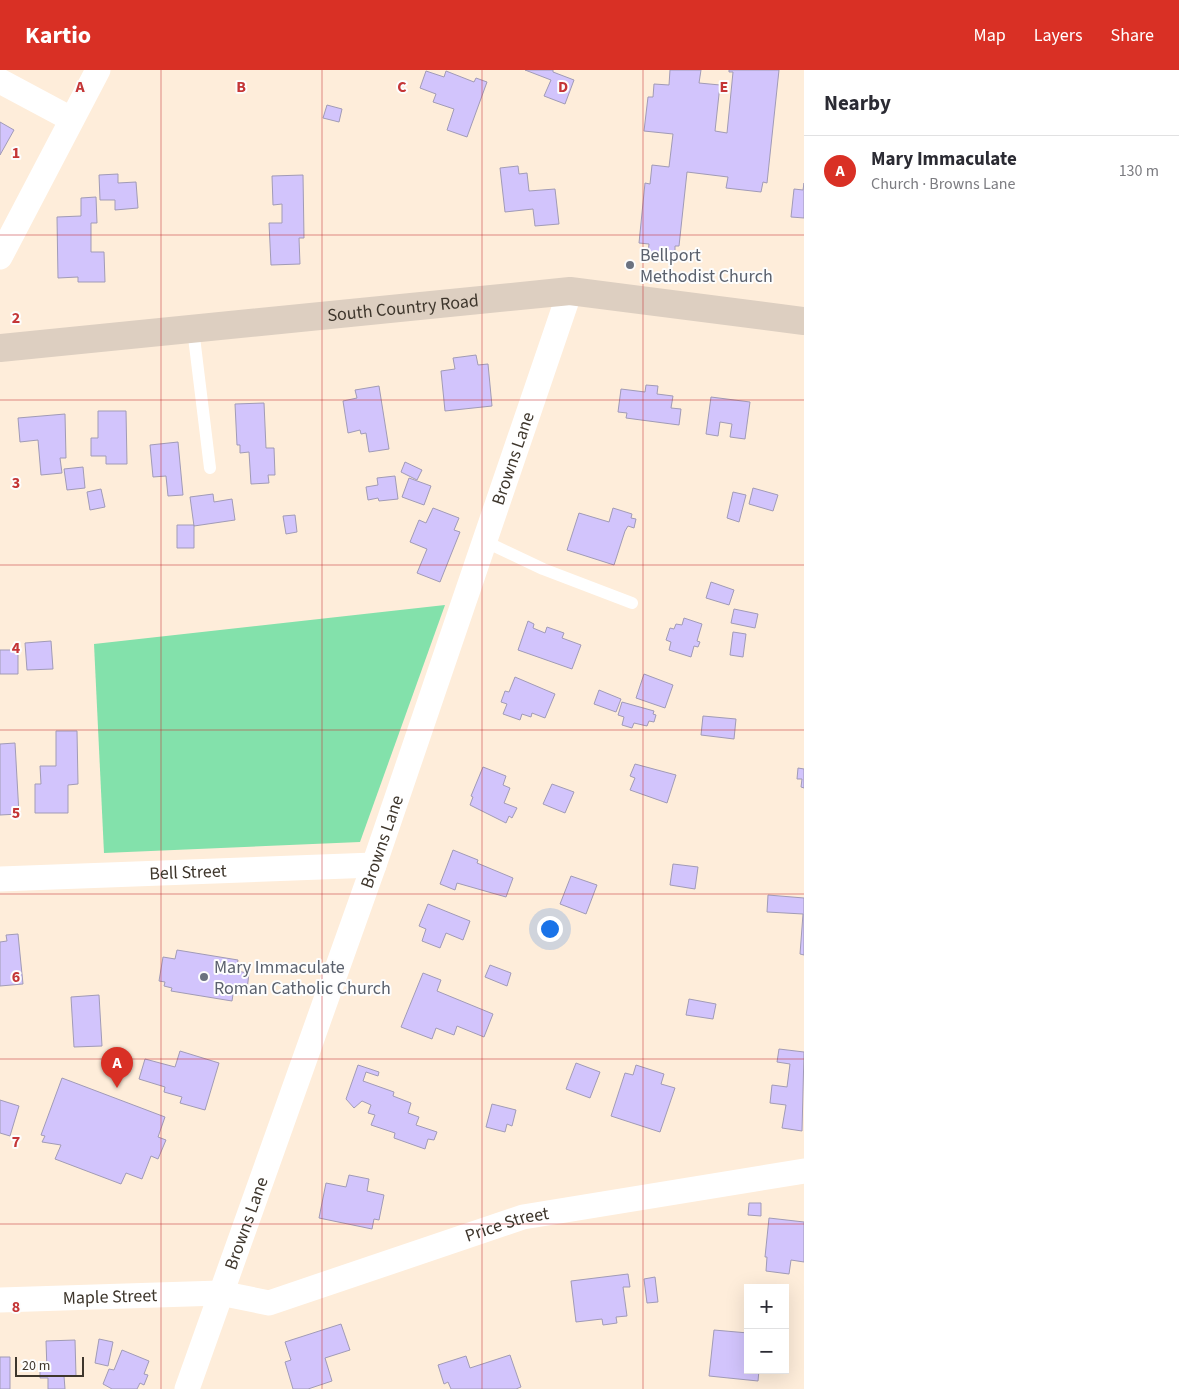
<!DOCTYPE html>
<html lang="en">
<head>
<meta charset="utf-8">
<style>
  :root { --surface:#fff; --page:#f7f7f7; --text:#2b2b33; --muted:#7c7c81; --line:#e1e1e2; --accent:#d93025 }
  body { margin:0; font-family:"Source Sans 3",sans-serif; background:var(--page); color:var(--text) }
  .controls { position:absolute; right:15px; bottom:15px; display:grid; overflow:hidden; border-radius:0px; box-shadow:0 5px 20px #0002 }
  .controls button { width:45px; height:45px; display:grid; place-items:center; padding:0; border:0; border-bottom:1px solid var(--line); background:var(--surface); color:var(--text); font:25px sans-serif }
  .scale { position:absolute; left:15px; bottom:12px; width:69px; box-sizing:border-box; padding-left:5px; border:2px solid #3e362c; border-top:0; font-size:14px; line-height:18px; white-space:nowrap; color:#3e362c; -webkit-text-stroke:4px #fdfdfd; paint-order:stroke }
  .you { position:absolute; left:549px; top:858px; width:18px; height:18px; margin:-12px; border:4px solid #fff; border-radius:50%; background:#1a73e8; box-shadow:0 0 0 8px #1a73e833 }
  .badge { display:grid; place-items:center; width:32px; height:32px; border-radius:50%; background:var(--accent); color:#fff; font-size:16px; font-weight:700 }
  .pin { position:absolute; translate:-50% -41px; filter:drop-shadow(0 1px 2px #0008) }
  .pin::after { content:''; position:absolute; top:26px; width:18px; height:15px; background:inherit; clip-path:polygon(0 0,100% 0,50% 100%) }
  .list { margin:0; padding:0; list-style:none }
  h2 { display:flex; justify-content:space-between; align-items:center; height:65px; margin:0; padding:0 20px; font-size:21px }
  h2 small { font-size:16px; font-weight:400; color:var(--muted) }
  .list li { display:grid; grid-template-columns:32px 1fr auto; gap:15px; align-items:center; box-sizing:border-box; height:70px; padding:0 20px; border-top:1px solid var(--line) }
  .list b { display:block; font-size:19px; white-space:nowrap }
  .list p { margin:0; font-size:16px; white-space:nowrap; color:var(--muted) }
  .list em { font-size:16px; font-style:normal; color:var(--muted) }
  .map { position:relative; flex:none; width:804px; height:1319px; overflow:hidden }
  header { display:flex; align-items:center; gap:30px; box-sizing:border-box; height:70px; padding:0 25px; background:var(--accent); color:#fff }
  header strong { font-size:24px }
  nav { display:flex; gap:28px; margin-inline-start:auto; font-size:18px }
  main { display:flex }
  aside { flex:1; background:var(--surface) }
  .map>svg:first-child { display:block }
  .green { fill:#83e1ab }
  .building { fill:#d2c4fc; stroke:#a19bb6 }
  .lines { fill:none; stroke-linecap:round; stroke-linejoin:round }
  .lane { stroke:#fff; stroke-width:12 }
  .street { stroke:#fff; stroke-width:25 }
  .secondary { stroke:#ddcfc1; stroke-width:28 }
  .grid { fill:none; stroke:#c43536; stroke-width:1; stroke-opacity:0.55 }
  .worship-dot { fill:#6b7280; stroke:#fdfdfd; stroke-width:2 }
  .labels { text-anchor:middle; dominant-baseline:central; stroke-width:4; stroke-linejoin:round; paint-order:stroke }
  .worship-label { font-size:18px; fill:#5b616d; stroke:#fdfdfd; text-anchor:start }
  .street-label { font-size:18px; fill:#3e362c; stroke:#fdfdfd }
  .grid-label { font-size:16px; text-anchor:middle; font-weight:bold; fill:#c43536; stroke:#fdfdfd; stroke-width:4; stroke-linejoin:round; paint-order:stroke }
</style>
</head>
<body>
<header>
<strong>Kartio</strong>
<nav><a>Map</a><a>Layers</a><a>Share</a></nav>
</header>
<main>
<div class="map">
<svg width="804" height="1319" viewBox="0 0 804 1319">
  <rect width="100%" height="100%" fill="#feedda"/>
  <path class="green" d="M 445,535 L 360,772 L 104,783 L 94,574 Z"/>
  <path class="building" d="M 525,0 L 553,0 L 553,2 L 574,10 L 565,34 L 544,26 L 551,10 Z
    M 670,0 L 701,0 L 699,13 L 720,15 L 715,61 L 727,63 L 733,2 L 729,2 L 729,0 L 779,0 L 767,113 L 763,112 L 761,122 L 726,118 L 728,107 L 687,102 L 679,176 L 675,176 L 675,185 L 648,183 L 649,174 L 639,173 L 645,113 L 650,114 L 652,95 L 669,97 L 673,64 L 644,61 L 648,27 L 653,27 L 654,14 L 669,15 Z
    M 426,1 L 444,7 L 446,1 L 474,12 L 476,8 L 487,12 L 467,67 L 447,60 L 454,39 L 433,32 L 436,24 L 420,18 Z
    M 327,35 L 342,39 L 339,52 L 323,48 Z
    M 0,52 L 14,60 L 0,85 Z
    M 518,96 L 519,104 L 527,103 L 529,121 L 555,119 L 559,154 L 535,156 L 533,139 L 505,142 L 500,98 Z
    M 118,104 L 118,113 L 136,112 L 138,138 L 115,140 L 115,130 L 100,130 L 99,105 Z
    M 303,105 L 304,168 L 299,168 L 300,194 L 271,195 L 269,153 L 282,153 L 282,134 L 273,135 L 272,106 Z
    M 804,113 L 804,148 L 791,147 L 794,119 L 803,120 Z
    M 96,127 L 97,153 L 91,153 L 91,182 L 104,182 L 105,212 L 78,212 L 78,207 L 58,208 L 57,147 L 81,146 L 81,128 Z
    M 476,285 L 478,295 L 488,294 L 492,336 L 445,341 L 441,301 L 455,299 L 453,288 Z
    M 646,315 L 658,316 L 657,324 L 673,326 L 671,338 L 681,339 L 679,355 L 626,348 L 627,343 L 618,342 L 621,319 L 645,322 Z
    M 379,316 L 389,379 L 369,382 L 366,363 L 361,364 L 360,360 L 348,363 L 343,331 L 357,328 L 355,320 Z
    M 711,327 L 750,332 L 745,369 L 730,367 L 732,354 L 720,352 L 718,366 L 706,364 Z
    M 264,333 L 266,378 L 274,378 L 275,405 L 268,405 L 269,413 L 251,414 L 249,382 L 240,383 L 240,375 L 237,375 L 235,334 Z
    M 98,341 L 126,341 L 127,394 L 106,394 L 106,386 L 91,386 L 91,368 L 98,368 Z
    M 65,344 L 66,388 L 60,388 L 62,403 L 41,405 L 38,370 L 20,372 L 18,348 Z
    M 178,372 L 183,425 L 168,426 L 166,406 L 153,407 L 150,375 Z
    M 405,392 L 422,400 L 417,410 L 401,402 Z
    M 83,397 L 85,418 L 67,420 L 64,399 Z
    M 395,406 L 398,429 L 379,431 L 378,428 L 368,430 L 366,417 L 378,415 L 377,408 Z
    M 409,408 L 431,416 L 424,435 L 402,427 Z
    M 753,418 L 778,425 L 773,441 L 749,434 Z
    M 101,419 L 105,437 L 90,440 L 87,422 Z
    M 733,422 L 746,425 L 739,452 L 727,448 Z
    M 213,424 L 214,432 L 232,429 L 235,450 L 194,456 L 190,427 Z
    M 433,438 L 459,448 L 454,460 L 460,462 L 440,512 L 417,503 L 427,479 L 410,472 L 419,450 L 426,453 Z
    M 613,438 L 632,444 L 631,448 L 636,449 L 634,458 L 628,456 L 625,461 L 614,495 L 567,480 L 579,443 L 609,452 Z
    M 295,445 L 297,462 L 286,464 L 283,446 Z
    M 177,455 L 194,455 L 194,478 L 177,478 Z
    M 711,512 L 734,520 L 729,535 L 706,528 Z
    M 734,539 L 758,544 L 755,558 L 731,553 Z
    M 684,548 L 702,554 L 697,571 L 700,572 L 698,577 L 694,576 L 691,587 L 669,580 L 671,572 L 666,570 L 670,558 L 674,559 L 676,554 L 682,555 Z
    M 528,551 L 534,554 L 533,558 L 545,563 L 547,557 L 564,563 L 562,568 L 581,575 L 572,599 L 518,580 Z
    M 733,562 L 746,564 L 743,587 L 730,585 Z
    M 51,571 L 53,599 L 27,600 L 25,573 Z
    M 0,580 L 18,580 L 18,604 L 0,604 Z
    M 644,604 L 673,615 L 665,638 L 636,628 Z
    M 515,607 L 555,624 L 545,648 L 532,643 L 531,647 L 522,644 L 520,650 L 503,644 L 507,634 L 501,632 L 505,621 L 509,622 Z
    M 599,620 L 621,629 L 616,642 L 594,634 Z
    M 622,632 L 654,641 L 653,644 L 656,645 L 654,652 L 649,651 L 647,656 L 634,653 L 632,658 L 622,655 L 624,647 L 618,645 Z
    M 703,646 L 736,649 L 734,669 L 701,665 Z
    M 56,661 L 77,661 L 78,714 L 68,715 L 68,743 L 35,743 L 35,714 L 41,714 L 40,696 L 56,696 Z
    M 15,673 L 19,744 L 0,745 L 0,674 Z
    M 635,694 L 676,705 L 667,733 L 630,720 L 635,708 L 630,706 Z
    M 483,697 L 506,706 L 503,715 L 510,718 L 504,733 L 517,738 L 512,748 L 509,746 L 506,753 L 470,735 L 473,727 L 471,726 Z
    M 798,698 L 804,699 L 804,718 L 801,717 L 802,709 L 797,709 Z
    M 552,714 L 574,722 L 565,743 L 543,734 Z
    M 453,780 L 478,790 L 477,793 L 513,808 L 506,827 L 457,813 L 455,820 L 440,814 Z
    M 673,794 L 698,797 L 695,819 L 670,815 Z
    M 571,806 L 597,815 L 586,844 L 560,834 Z
    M 768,825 L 804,828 L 804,885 L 800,884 L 803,844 L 767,842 Z
    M 428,834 L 470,851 L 463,870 L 446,863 L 440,878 L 422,871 L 426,859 L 419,856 Z
    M 18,864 L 23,914 L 0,916 L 0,872 L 7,871 L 6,865 Z
    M 177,880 L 238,890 L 236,901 L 249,903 L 247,920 L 234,918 L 232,931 L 171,921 L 172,918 L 164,916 L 165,912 L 159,911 L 163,887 L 175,889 Z
    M 490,895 L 511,903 L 507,916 L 485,907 Z
    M 423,903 L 441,910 L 437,921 L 493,944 L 484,967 L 457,956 L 454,965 L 436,958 L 432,969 L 401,957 Z
    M 99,925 L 102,976 L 74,977 L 71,927 Z
    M 689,929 L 716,934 L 713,949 L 686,945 Z
    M 779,979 L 804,982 L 802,1061 L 782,1058 L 786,1035 L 770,1033 L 772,1015 L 787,1017 L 790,994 L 777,992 Z
    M 180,981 L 219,993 L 205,1040 L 180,1033 L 182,1027 L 164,1022 L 165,1017 L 139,1009 L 145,989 L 175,997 Z
    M 576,993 L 600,1002 L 590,1028 L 566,1019 Z
    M 358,995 L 379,1002 L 378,1006 L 366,1002 L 363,1011 L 394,1022 L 393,1026 L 411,1033 L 408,1043 L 419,1047 L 416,1055 L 437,1062 L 434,1070 L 428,1069 L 425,1079 L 394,1068 L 395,1063 L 371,1055 L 375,1045 L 368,1043 L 371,1035 L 362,1031 L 354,1038 L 346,1029 Z
    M 636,995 L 664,1004 L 661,1014 L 675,1018 L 660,1062 L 611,1046 L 625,1003 L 633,1005 Z
    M 62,1008 L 165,1047 L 158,1067 L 166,1070 L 158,1089 L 151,1086 L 142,1109 L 126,1103 L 121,1114 L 55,1089 L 61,1075 L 42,1072 L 45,1066 L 41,1065 Z
    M 0,1030 L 19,1036 L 10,1066 L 0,1063 Z
    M 492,1034 L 516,1040 L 512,1056 L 507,1054 L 505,1062 L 486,1057 Z
    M 349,1105 L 369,1109 L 367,1121 L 384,1125 L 379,1150 L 374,1149 L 372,1159 L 319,1148 L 326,1113 L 346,1117 Z
    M 749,1133 L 761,1133 L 761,1146 L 748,1145 Z
    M 769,1148 L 804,1152 L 804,1192 L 791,1190 L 789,1204 L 766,1201 L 767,1187 L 765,1187 Z
    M 628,1204 L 630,1217 L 623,1217 L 627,1246 L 616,1247 L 617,1253 L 603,1255 L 602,1249 L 576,1252 L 571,1211 Z
    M 655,1207 L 658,1232 L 647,1233 L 644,1209 Z
    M 341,1254 L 350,1280 L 325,1288 L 332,1311 L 308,1319 L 293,1319 L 285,1292 L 291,1290 L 285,1272 Z
    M 714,1260 L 748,1263 L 748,1300 L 759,1300 L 758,1311 L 709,1306 Z
    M 99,1269 L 113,1272 L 108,1296 L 95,1293 Z
    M 75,1270 L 76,1306 L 64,1306 L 65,1319 L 48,1319 L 48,1308 L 40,1308 L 40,1300 L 47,1300 L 46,1271 Z
    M 122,1280 L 149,1291 L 144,1304 L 148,1305 L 144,1315 L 140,1313 L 137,1319 L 112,1319 L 103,1314 L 109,1299 L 114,1300 Z
    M 510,1285 L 521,1317 L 516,1319 L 451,1319 L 448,1312 L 444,1314 L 438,1295 L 466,1286 L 470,1298 Z
    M 0,1287 L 10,1287 L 10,1319 L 0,1319 Z"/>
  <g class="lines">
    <path class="lane" d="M 193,259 L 210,398
      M 484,471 L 543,499 L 632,533"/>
    <g class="street">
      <path d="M 0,11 L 71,49"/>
      <path d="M 0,187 L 98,0"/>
      <path id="s1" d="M 0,809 L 374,795"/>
      <path id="s2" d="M 0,1230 L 220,1223 L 269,1233 L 523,1147 L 804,1101"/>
      <path id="s3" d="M 187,1319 L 374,795 L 570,221"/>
    </g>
    <path class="secondary" id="s4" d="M 0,278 L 570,221 L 804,251"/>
  </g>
  <path class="grid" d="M 161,0 L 161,1319M 322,0 L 322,1319M 482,0 L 482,1319M 643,0 L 643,1319M 0,165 L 804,165M 0,330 L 804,330M 0,495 L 804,495M 0,660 L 804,660M 0,824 L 804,824M 0,989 L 804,989M 0,1154 L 804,1154"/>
  <g class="worship-dot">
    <circle cx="630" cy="195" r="5"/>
    <circle cx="204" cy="907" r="5"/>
  </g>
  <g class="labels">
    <g class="worship-label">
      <text x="640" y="185">Bellport<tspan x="640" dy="21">Methodist Church</tspan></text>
      <text x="214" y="897">Mary Immaculate<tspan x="214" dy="21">Roman Catholic Church</tspan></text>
    </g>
    <g class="street-label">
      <text stroke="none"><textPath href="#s4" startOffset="405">South Country Road</textPath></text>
      <text stroke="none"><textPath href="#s3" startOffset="986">Browns Lane</textPath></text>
      <text stroke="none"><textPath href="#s3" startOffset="581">Browns Lane</textPath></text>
      <text stroke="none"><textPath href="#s1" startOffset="188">Bell Street</textPath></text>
      <text stroke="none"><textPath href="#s3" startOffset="176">Browns Lane</textPath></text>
      <text stroke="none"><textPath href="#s2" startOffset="521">Price Street</textPath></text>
      <text stroke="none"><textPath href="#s2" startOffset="110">Maple Street</textPath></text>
    </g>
  </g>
  <g class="grid-label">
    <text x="80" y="22">A</text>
    <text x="241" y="22">B</text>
    <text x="402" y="22">C</text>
    <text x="563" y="22">D</text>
    <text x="724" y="22">E</text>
    <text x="16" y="88">1</text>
    <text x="16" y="253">2</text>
    <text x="16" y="418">3</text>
    <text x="16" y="583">4</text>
    <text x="16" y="748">5</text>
    <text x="16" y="912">6</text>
    <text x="16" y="1077">7</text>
    <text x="16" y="1242">8</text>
  </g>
</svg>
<div class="controls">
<button>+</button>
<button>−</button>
</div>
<div class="scale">20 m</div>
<div class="you"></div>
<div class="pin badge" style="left:117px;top:1018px">A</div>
</div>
<aside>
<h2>Nearby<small></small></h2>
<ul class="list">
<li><span class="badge">A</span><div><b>Mary Immaculate</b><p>Church · Browns Lane</p></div><em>130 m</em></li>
</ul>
</aside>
</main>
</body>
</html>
